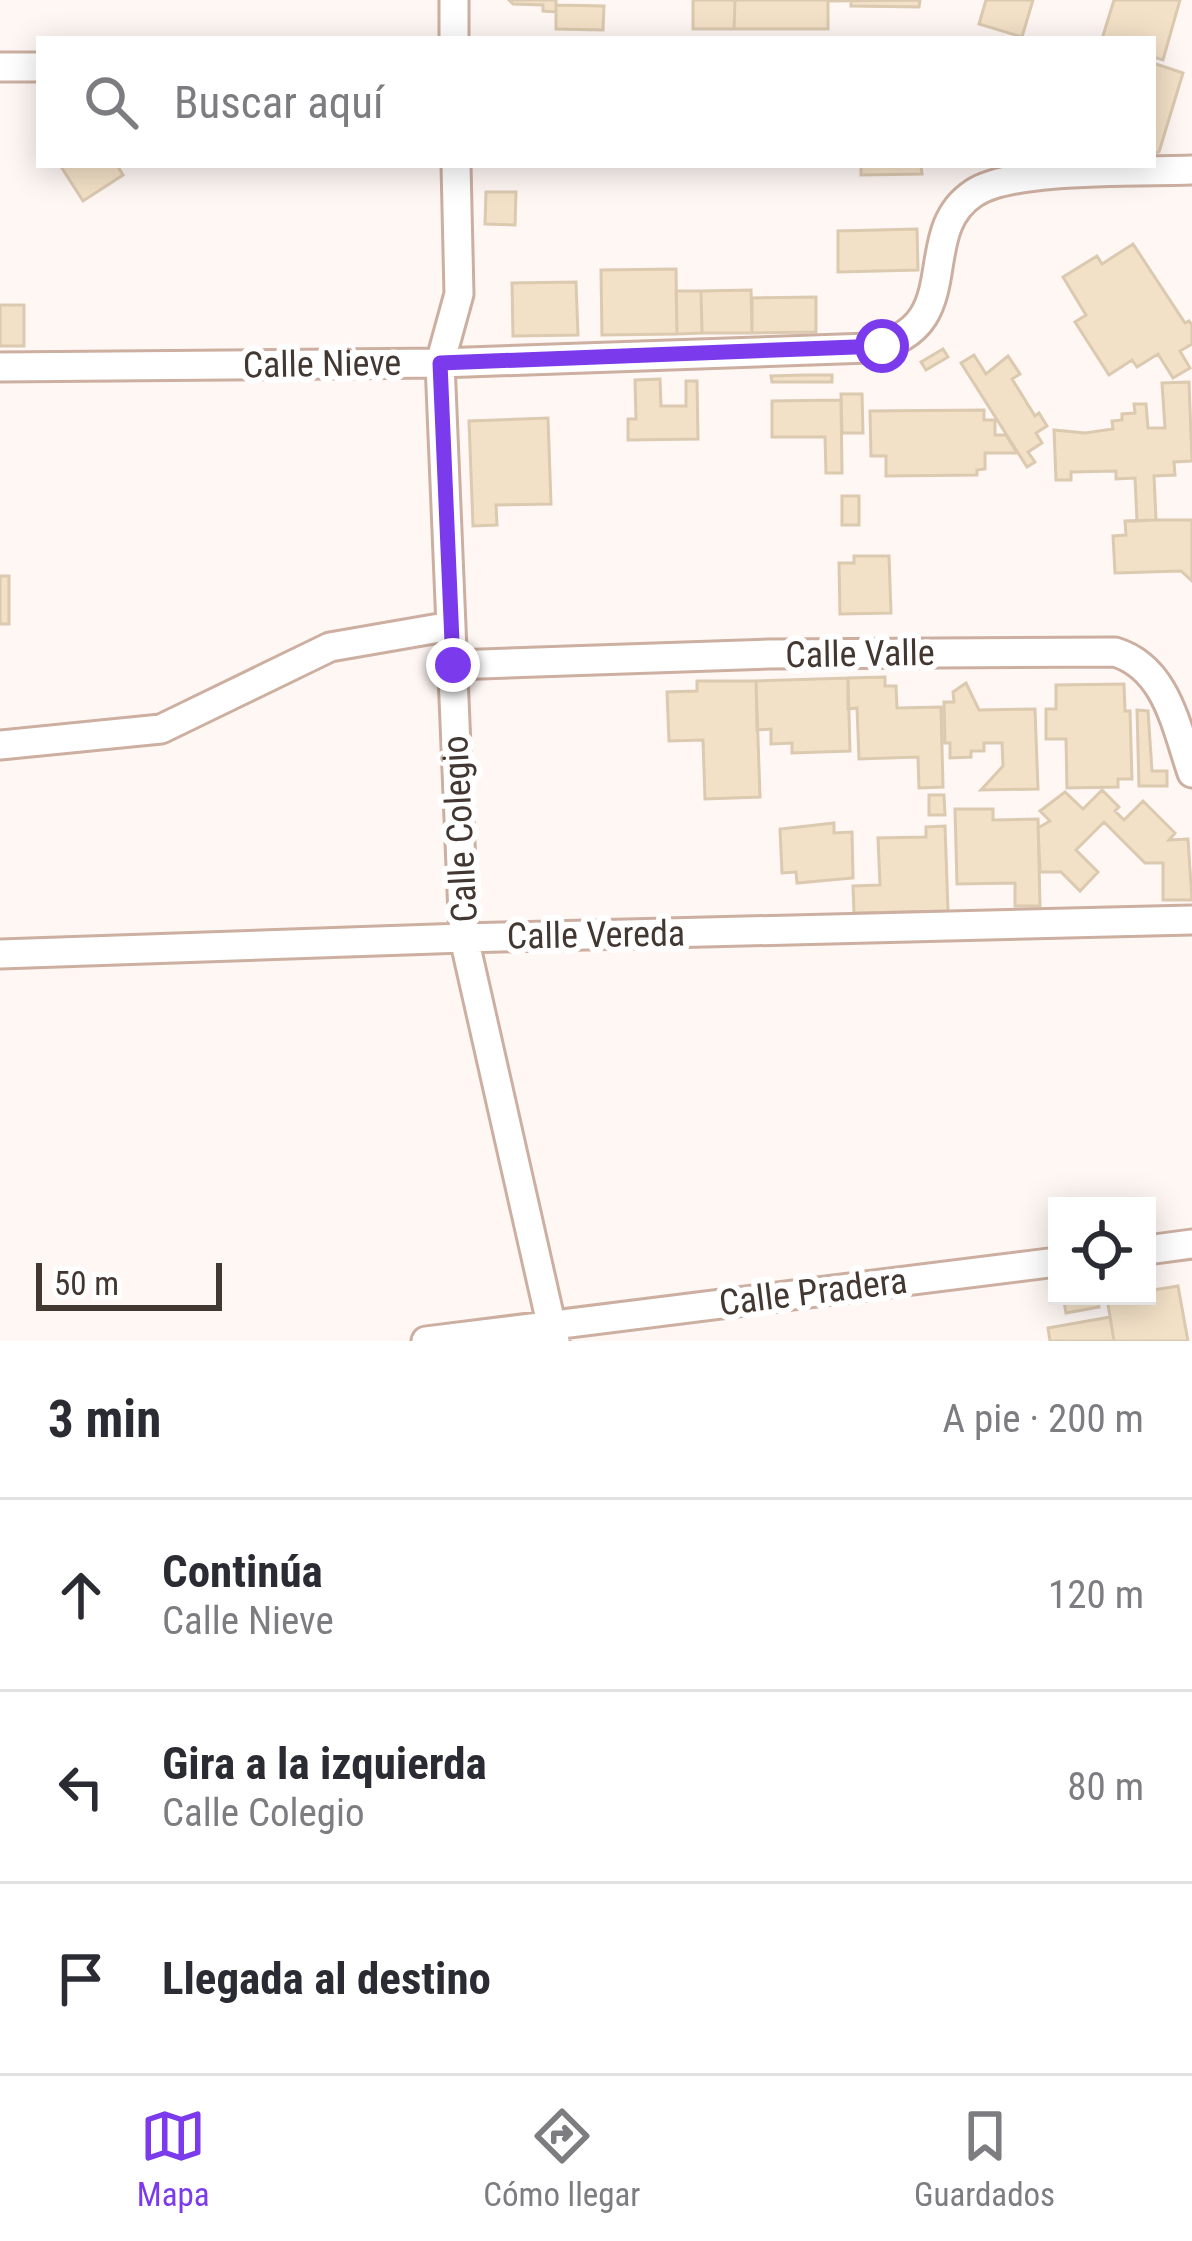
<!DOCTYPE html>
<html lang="es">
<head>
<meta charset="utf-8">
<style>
  :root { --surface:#fff; --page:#f7f7f7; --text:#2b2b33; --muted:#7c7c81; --line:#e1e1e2; --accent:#7c3aed }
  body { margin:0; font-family:"Roboto Condensed",sans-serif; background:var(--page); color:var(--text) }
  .controls { position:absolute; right:36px; bottom:36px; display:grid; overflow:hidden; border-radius:0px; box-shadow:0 6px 30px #0003 }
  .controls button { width:108px; height:108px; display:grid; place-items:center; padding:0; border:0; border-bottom:3px solid var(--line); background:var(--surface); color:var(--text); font:60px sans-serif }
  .scale { position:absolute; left:36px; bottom:30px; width:186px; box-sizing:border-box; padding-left:12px; border:6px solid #433731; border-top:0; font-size:33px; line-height:42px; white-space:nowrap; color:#433731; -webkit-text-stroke:9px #fff; paint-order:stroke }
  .stop { position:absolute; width:36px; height:36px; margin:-27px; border:9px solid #7c3aed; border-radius:50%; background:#fff }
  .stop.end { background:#7c3aed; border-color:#fff; box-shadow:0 3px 12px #0008 }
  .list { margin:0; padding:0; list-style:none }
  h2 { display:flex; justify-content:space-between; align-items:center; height:156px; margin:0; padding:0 48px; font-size:51px }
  h2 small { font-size:39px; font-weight:400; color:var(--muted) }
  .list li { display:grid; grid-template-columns:78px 1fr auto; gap:36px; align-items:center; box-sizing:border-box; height:192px; padding:0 48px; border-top:3px solid var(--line) }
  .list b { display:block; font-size:45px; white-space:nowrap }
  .list p { margin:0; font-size:39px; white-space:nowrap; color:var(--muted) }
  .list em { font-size:39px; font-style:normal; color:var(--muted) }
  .icon { flex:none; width:66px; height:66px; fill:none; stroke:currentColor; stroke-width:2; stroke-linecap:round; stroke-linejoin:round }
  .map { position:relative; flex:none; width:1192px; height:1341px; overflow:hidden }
  .search { position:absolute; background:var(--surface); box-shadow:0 6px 30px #0003; left:36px; right:36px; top:36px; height:132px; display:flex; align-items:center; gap:30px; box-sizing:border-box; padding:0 42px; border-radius:0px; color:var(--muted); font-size:45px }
  .sheet { height:732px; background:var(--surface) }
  nav { display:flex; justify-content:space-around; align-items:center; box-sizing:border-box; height:168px; border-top:3px solid var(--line); background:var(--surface); font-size:33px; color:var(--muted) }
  nav a { display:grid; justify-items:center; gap:6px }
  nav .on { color:var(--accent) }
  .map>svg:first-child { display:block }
  .building { fill:#f3e1c7; stroke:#dbc9b0; stroke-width:3 }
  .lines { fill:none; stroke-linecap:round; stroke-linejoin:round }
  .street-casing { stroke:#ccafa0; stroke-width:33 }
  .street { stroke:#fff; stroke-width:27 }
  .route { stroke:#7c3aed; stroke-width:15 }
  .labels { text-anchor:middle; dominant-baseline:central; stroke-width:12; stroke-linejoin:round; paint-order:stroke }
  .street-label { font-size:36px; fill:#433731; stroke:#fff }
</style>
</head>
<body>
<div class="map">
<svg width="1192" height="1341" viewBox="0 0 1192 1341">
  <rect width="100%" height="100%" fill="#fef7f4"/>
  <path class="building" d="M 509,0 L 556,0 L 556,12 L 543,11 L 543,5 L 513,4 Z
    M 693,0 L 735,0 L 734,29 L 693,29 Z
    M 735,0 L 828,0 L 828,29 L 734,29 Z
    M 920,0 L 919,7 L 851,6 L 851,1 L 828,1 Z
    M 986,0 L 1033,0 L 1022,37 L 979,24 Z
    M 1114,0 L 1180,0 L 1163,60 L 1153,57 L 1153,39 L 1102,39 Z
    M 556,5 L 604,6 L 603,30 L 556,29 Z
    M 1153,63 L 1183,73 L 1159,152 L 1153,153 Z
    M 60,165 L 117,165 L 123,175 L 83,201 Z
    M 861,165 L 921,165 L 922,174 L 861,175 Z
    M 486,192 L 516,192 L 515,225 L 485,224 Z
    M 917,229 L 918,270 L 838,272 L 838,231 Z
    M 1133,244 L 1185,323 L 1189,321 L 1192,325 L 1192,344 L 1180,351 L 1190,368 L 1173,378 L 1158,354 L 1137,367 L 1132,360 L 1109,375 L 1075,322 L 1086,315 L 1063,277 L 1097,256 L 1102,264 Z
    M 676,269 L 677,334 L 602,335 L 601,270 Z
    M 576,282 L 578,335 L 513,336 L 512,283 Z
    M 751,290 L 752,333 L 702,333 L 701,291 Z
    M 676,291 L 701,291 L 702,333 L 677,334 Z
    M 816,297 L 816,332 L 752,333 L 752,298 Z
    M 0,305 L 24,305 L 24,346 L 0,346 Z
    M 943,349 L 948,357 L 926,370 L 921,362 Z
    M 974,355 L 986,374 L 1008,356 L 1020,374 L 1012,379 L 1035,416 L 1039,413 L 1047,426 L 1036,433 L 1042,443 L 1028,452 L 1035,462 L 1027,467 L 961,363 Z
    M 805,375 L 832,375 L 832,382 L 772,382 L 771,376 Z
    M 660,379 L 661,406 L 686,406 L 686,381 L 697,381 L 698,439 L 628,440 L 628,419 L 636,419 L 635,380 Z
    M 1189,382 L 1192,461 L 1174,462 L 1175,475 L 1154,476 L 1156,520 L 1137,521 L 1135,478 L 1116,479 L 1116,471 L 1071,472 L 1071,480 L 1056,480 L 1054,430 L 1085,433 L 1113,429 L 1112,421 L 1122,420 L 1122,414 L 1135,413 L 1134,404 L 1146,404 L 1148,428 L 1165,428 L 1162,383 Z
    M 841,394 L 862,394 L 863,433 L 842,433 Z
    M 841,400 L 842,473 L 826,473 L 825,437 L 772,437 L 772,401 Z
    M 984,410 L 984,420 L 995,420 L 995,435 L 1006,435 L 1017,453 L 985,453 L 985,469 L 977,470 L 977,475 L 886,476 L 886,456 L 871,456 L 870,411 Z
    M 548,418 L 551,504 L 496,505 L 497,525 L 473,526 L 469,421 Z
    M 842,496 L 859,496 L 859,525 L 842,525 Z
    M 1156,520 L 1192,520 L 1192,581 L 1181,571 L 1115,573 L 1113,536 L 1126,535 L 1125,521 Z
    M 854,556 L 889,556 L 891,613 L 840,614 L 839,563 L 854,563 Z
    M 0,576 L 9,576 L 9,624 L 0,624 Z
    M 885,677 L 885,686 L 896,686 L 897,708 L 941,707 L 943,787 L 919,788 L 918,757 L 859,759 L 857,708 L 848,709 L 848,678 Z
    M 848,678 L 850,751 L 792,753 L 792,743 L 771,744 L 771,729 L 757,730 L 756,681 Z
    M 697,681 L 756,681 L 760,797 L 705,799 L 703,740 L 669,741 L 667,692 L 697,691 Z
    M 966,683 L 979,710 L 1035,709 L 1038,789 L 981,790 L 1003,766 L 1002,743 L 984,743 L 984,751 L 971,751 L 971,757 L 950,758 L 950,743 L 945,743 L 944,702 L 954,702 L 953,692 Z
    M 1124,684 L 1125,711 L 1130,711 L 1132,779 L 1118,779 L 1118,787 L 1067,788 L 1066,739 L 1046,739 L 1046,709 L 1056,709 L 1056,685 Z
    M 1137,710 L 1148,711 L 1152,771 L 1167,771 L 1167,786 L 1139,786 Z
    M 1102,790 L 1119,807 L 1115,811 L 1124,820 L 1143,801 L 1175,833 L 1169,840 L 1188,839 L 1192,900 L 1163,900 L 1163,863 L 1145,863 L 1104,822 L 1076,850 L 1098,872 L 1080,891 L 1061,872 L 1040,872 L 1038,828 L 1050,821 L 1040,811 L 1065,792 L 1083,809 Z
    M 929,795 L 944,795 L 945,815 L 929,815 Z
    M 955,809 L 993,809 L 993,820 L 1038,819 L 1040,906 L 1015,906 L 1015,883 L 957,884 Z
    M 834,823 L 834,833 L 852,832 L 853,878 L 797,883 L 796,872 L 782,873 L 780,829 Z
    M 945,826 L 948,911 L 854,913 L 853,886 L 880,885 L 878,838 L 926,837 L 926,827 Z
    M 1178,1286 L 1188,1341 L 1114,1341 L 1107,1298 L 1147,1296 L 1147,1291 Z
    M 1063,1296 L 1097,1296 L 1099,1307 L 1066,1313 Z
    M 1110,1317 L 1114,1341 L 1050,1341 L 1048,1328 Z"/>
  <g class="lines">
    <g class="street-casing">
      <path id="street" d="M 454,0 L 454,39
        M 0,67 L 39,67
        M 456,165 L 459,294 L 440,363 L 464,938 L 555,1341
        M 0,367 L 440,363 L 869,348 C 971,329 911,234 974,193 C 1013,167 1141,172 1192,170
        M 453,665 L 769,654 L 1115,652 C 1167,668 1176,727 1192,773
        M 0,745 L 161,729 L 330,647 L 451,626
        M 0,954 L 464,938 L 1192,920
        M 1147,1250 L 1192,1244
        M 426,1341 L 1057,1262"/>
    </g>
    <use href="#street" class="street"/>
  </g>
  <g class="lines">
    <path class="route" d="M 453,665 L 440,363 L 882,346"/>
  </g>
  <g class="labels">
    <g class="street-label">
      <text transform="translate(322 364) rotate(-1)">Calle Nieve</text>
      <text transform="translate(860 654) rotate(-1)">Calle Valle</text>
      <text transform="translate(460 829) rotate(-93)">Calle Colegio</text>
      <text transform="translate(596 935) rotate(-1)">Calle Vereda</text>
      <text transform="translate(813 1292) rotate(-7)">Calle Pradera</text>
    </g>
  </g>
</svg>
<div class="controls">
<button><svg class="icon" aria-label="locate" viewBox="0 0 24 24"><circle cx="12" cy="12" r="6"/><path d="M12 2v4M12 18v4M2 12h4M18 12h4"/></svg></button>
</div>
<div class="scale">50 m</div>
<div class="stop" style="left:882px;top:346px"></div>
<div class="stop end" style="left:453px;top:665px"></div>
<div class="search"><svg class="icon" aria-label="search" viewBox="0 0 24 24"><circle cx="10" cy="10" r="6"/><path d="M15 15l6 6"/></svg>Buscar aquí</div>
</div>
<section class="sheet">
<h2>3 min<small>A pie · 200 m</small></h2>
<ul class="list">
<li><svg class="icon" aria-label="ahead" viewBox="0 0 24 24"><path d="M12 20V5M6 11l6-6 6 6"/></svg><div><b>Continúa</b><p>Calle Nieve</p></div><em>120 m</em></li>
<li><svg class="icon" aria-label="left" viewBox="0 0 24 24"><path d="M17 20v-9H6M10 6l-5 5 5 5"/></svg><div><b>Gira a la izquierda</b><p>Calle Colegio</p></div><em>80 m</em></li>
<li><svg class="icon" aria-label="arrive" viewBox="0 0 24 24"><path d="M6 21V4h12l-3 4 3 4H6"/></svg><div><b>Llegada al destino</b></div></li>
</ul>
</section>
<nav>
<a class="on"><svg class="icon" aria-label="map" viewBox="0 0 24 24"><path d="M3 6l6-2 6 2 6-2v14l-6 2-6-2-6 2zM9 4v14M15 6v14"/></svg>Mapa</a>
<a><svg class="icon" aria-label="directions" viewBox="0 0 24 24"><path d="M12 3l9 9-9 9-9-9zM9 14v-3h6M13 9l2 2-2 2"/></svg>Cómo llegar</a>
<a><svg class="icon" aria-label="saved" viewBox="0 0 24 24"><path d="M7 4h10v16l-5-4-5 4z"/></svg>Guardados</a>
</nav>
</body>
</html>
